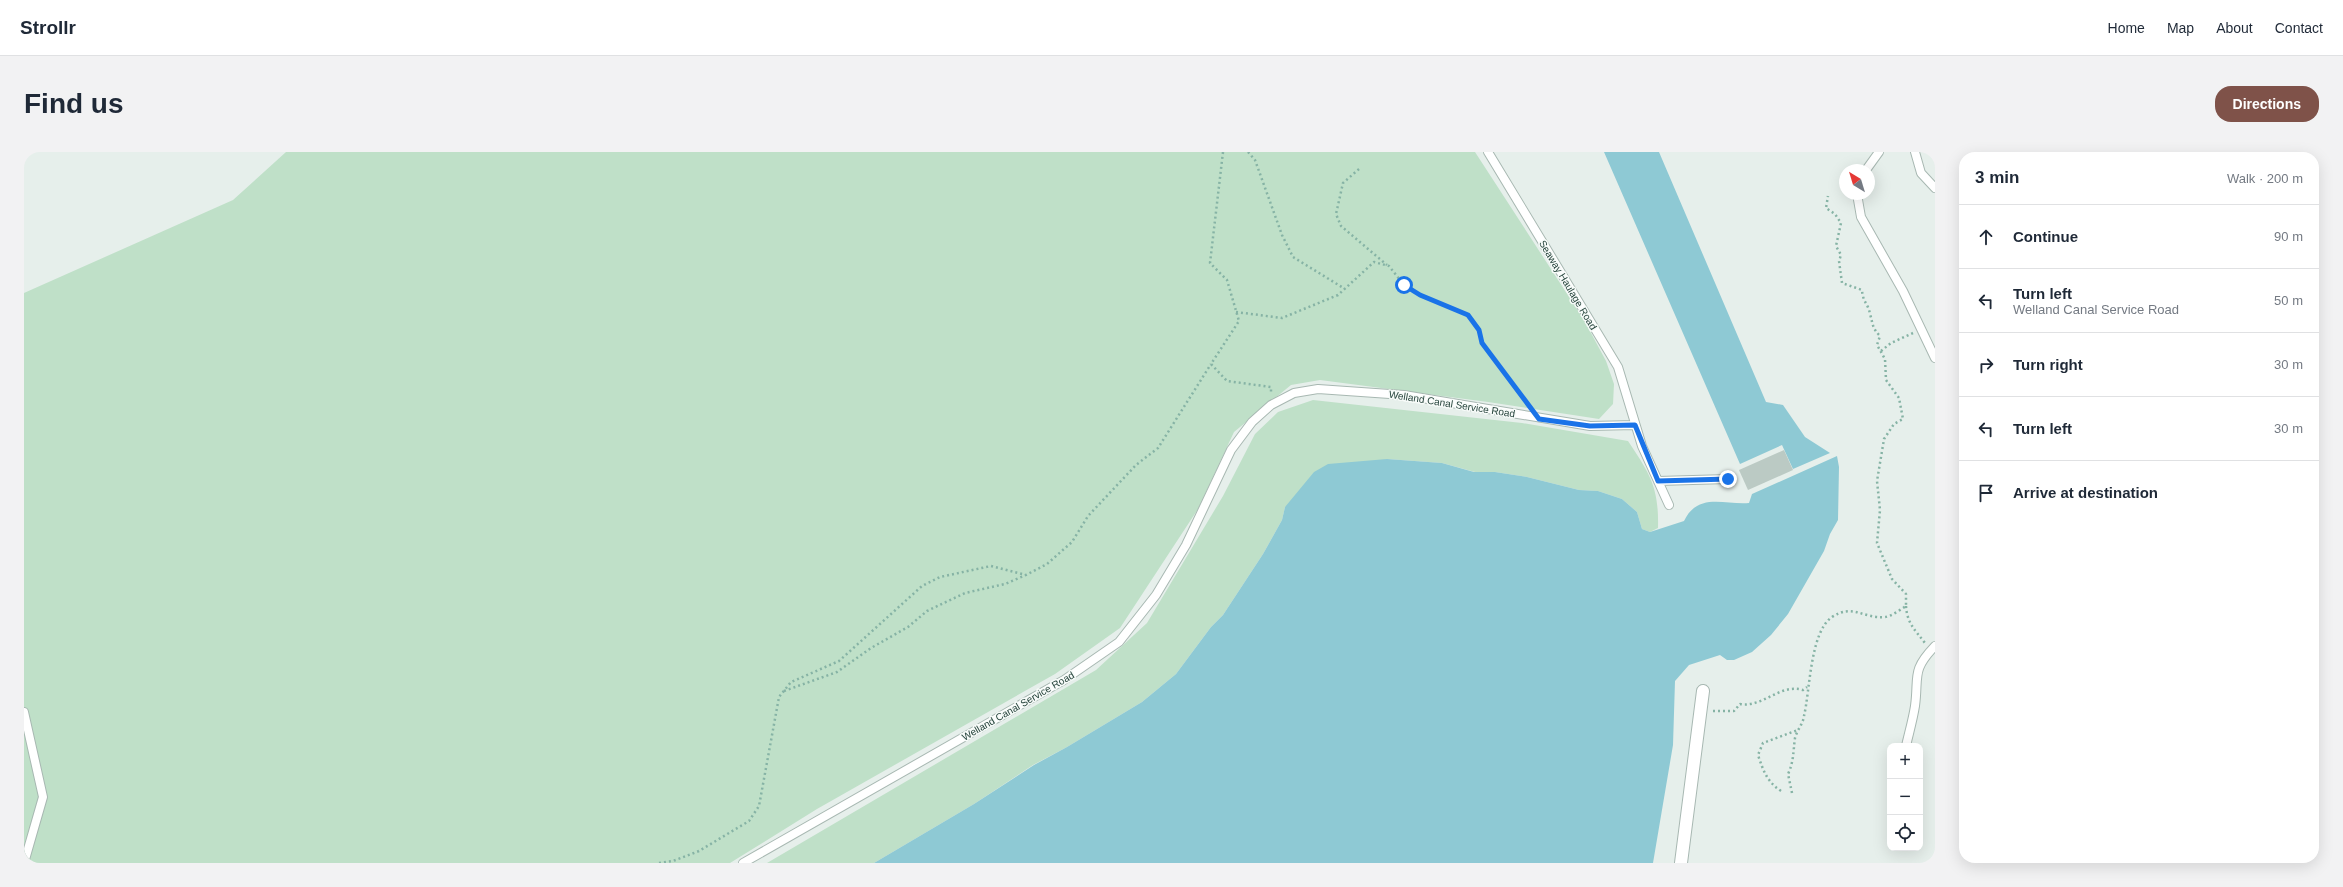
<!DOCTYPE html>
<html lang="en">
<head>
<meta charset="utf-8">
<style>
  :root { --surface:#fff; --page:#f2f2f3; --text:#1f2937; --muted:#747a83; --line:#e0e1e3; --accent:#7f5249 }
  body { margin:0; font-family:Helvetica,sans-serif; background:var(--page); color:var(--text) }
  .controls { position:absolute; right:12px; bottom:12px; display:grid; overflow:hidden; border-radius:8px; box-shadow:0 4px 16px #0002 }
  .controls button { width:36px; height:36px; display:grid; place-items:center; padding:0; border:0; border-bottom:1px solid var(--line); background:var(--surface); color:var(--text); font:20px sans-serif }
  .compass { position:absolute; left:1815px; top:12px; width:36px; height:36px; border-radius:50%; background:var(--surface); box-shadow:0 4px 16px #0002; rotate:322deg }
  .stop { position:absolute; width:12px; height:12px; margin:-9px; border:3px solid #1a73e8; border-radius:50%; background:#fff }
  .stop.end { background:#1a73e8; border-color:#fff; box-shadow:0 1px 4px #0008 }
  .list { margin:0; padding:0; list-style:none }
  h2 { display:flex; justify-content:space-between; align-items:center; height:52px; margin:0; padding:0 16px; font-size:17px }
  h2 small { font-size:13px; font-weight:400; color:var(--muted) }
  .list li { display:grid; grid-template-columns:26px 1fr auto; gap:12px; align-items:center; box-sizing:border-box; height:64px; padding:0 16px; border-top:1px solid var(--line) }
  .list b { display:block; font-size:15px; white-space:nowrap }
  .list p { margin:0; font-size:13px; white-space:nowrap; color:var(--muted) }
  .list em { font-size:13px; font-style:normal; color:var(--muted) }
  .icon { flex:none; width:22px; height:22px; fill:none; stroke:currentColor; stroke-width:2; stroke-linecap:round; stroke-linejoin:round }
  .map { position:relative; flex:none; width:1911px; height:711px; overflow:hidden; border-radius:16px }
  header { display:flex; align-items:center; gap:24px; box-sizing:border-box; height:56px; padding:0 20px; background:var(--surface); border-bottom:1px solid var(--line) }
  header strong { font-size:19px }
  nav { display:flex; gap:22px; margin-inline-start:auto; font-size:14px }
  .intro { display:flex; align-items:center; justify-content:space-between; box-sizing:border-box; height:96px; padding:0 24px }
  h1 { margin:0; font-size:28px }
  .button { padding:10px 18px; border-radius:16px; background:var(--accent); color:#fff; font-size:14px; font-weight:700 }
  main { display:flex; gap:24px; padding:0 24px }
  aside { flex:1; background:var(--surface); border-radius:16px; box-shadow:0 4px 16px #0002 }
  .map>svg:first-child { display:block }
  .green { fill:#bfe0c8 }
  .water { fill:#8ec9d4 }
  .building { fill:#bbcac4 }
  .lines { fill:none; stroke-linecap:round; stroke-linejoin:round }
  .service-casing { stroke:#a8b8b2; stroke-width:10 }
  .minor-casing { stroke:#a8b8b2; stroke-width:14 }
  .path { stroke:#86b3a5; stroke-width:2.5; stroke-dasharray:2 3; stroke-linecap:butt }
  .service { stroke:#fff; stroke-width:8 }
  .minor { stroke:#fff; stroke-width:12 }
  .route { stroke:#1a73e8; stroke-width:5 }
  .labels { text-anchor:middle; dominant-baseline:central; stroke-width:3; stroke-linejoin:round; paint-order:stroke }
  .street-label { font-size:10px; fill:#24423a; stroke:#f7fbf9 }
</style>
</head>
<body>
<header>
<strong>Strollr</strong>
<nav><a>Home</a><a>Map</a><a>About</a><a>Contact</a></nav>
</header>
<div class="intro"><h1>Find us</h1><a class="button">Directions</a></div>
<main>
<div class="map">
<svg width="1911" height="711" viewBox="0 0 1911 711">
  <rect width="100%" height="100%" fill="#e6efeb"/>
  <path class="green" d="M 262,0 L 1451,0 L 1560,168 L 1582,209 L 1590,232 L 1589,252 L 1575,267 L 1464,250 L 1296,228 L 1267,233 L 1210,280 L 1174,357 L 1096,476 L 1031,522 L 793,657 L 706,711 L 0,711 L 0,141 L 209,48 Z
    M 1289,248 L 1498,271 L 1604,289 C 1626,322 1635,335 1634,376 L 1626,380 L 1618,377 L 1613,360 L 1598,347 L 1574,339 L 1555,338 L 1503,325 L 1471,320 L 1451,320 L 1418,311 L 1363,307 L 1261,355 L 1258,368 L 1239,402 L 1199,463 L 1187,475 L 1152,522 L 1118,550 L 1043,595 L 1009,613 L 950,652 L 850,711 L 743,711 L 1072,518 L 1123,471 L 1199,344 L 1231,282 L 1254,260 Z"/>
  <path class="water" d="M 1580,0 L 1635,0 L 1742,250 L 1759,253 L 1781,285 L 1806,301 L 1769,317 L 1758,293 L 1716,312 Z
    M 1813,304 L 1815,315 L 1814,368 L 1806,382 L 1800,399 L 1764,462 L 1747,483 L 1728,500 L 1710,508 L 1703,508 L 1696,503 L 1665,513 L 1651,529 L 1649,593 L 1629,711 L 850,711 L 950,652 L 1010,613 L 1043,595 L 1118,550 L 1152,522 L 1187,475 L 1199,463 L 1239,402 L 1258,368 L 1261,355 L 1290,320 L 1304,312 L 1363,307 L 1418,311 L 1450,320 L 1471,320 L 1503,325 L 1555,338 L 1574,339 L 1598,347 L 1613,360 L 1618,377 L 1626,380 L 1660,369 C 1674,340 1700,353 1725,351 L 1728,342 Z"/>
  <path class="building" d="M 1760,298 L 1769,318 L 1724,338 L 1715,318 Z"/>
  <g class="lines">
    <g class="service-casing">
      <path id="service" d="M 1464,0 L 1594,215 L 1618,294 L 1645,353
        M 1891,0 L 1897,21 L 1911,36
        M 1842,18 L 1855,0
        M 1833,42 L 1837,65 L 1879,139 L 1911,206
        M 1634,329 L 1704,327
        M 0,560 L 19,645 L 0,711
        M 1882,594 C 1885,581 1889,567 1891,554 C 1895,524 1887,519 1911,494
        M 719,711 L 1040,528 L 1095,490 L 1132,443 L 1162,393 L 1207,298 L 1228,270 L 1247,253 L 1270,241 L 1294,237 L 1380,243 L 1566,274 L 1611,273"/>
    </g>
    <g class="minor-casing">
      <path id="minor" d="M 1657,711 L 1679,539"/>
    </g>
    <path class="path" d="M 1199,0 L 1186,111 L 1203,128 L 1215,169 L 1187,212 L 1203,229 L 1247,235 L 1247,241
      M 1224,0 L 1231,8 L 1258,83 L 1269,105 L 1321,137
      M 1335,17 L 1319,31 L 1312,62 L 1317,74 L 1363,113
      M 1212,160 L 1258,166 L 1314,143 L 1350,110 L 1365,114 L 1380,133 L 1396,143 L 1444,163 L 1455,177 L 1458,191 L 1505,253
      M 1857,199 L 1867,191 L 1889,181
      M 1882,454 C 1883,471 1891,478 1901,491
      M 760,539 L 813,520 L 847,496 L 884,475 L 903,459 L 941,441 L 981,432 L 1002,423
      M 1689,559 L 1710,559 L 1716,552 C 1739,556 1756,531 1779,538 L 1783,535
      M 1757,639 C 1743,630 1739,618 1734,603 L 1739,591 L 1774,578
      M 1768,641 L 1764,622 C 1770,609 1769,600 1771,586 C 1773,578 1779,572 1780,564 C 1786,539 1786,480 1808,465 C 1829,451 1839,467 1861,465 C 1868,464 1876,458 1882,454 L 1882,442 L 1868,427 L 1853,391 L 1856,358 L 1853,329 L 1860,287 L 1870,272 L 1879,267 L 1875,246 L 1862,228 L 1861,207 L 1853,193 L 1856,184 C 1848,176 1849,172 1846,162 C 1844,151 1839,151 1838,138 L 1818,131 L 1815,109 L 1817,103 L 1812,94 L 1817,71 L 1811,62 L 1802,56 L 1804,44
      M 635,711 L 649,709 L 675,699 L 725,669 L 735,654 L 755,545 L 767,530 L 815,509 L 898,434 L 916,425 L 967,414 L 1002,423 L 1023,412 L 1048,390 L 1064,364 L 1112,313 L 1134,296 L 1187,212"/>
    <use href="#service" class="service"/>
    <use href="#minor" class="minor"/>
  </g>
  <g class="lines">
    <path class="route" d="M 1380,133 L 1396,143 L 1444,163 L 1455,178 L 1458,191 L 1515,267 L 1566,274 L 1611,273 L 1634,329 L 1704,327"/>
  </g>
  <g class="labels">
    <g class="street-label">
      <text transform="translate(1544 133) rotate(59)">Seaway Haulage Road</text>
      <text transform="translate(1428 252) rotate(9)">Welland Canal Service Road</text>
      <text transform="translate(994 554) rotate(-30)">Welland Canal Service Road</text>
    </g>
  </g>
</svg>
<div class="controls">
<button>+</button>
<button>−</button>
<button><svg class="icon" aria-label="locate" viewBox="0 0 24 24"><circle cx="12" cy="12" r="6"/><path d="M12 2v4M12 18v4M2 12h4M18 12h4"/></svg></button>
</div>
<svg class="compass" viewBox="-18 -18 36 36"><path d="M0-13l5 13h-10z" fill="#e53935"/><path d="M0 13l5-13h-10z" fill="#747a83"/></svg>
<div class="stop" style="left:1380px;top:133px"></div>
<div class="stop end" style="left:1704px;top:327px"></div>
</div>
<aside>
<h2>3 min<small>Walk · 200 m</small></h2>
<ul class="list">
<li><svg class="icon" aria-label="ahead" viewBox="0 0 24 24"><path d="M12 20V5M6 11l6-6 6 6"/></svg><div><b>Continue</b></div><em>90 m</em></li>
<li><svg class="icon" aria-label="left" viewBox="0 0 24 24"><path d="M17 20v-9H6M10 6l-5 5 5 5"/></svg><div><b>Turn left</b><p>Welland Canal Service Road</p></div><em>50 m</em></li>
<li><svg class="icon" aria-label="right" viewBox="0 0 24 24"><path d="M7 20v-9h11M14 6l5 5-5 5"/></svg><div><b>Turn right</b></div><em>30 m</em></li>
<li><svg class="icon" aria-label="left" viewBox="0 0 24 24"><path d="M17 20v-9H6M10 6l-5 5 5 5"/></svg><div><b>Turn left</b></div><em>30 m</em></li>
<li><svg class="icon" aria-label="arrive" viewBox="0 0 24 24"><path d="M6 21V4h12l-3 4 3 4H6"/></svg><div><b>Arrive at destination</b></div></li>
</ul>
</aside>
</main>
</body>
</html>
